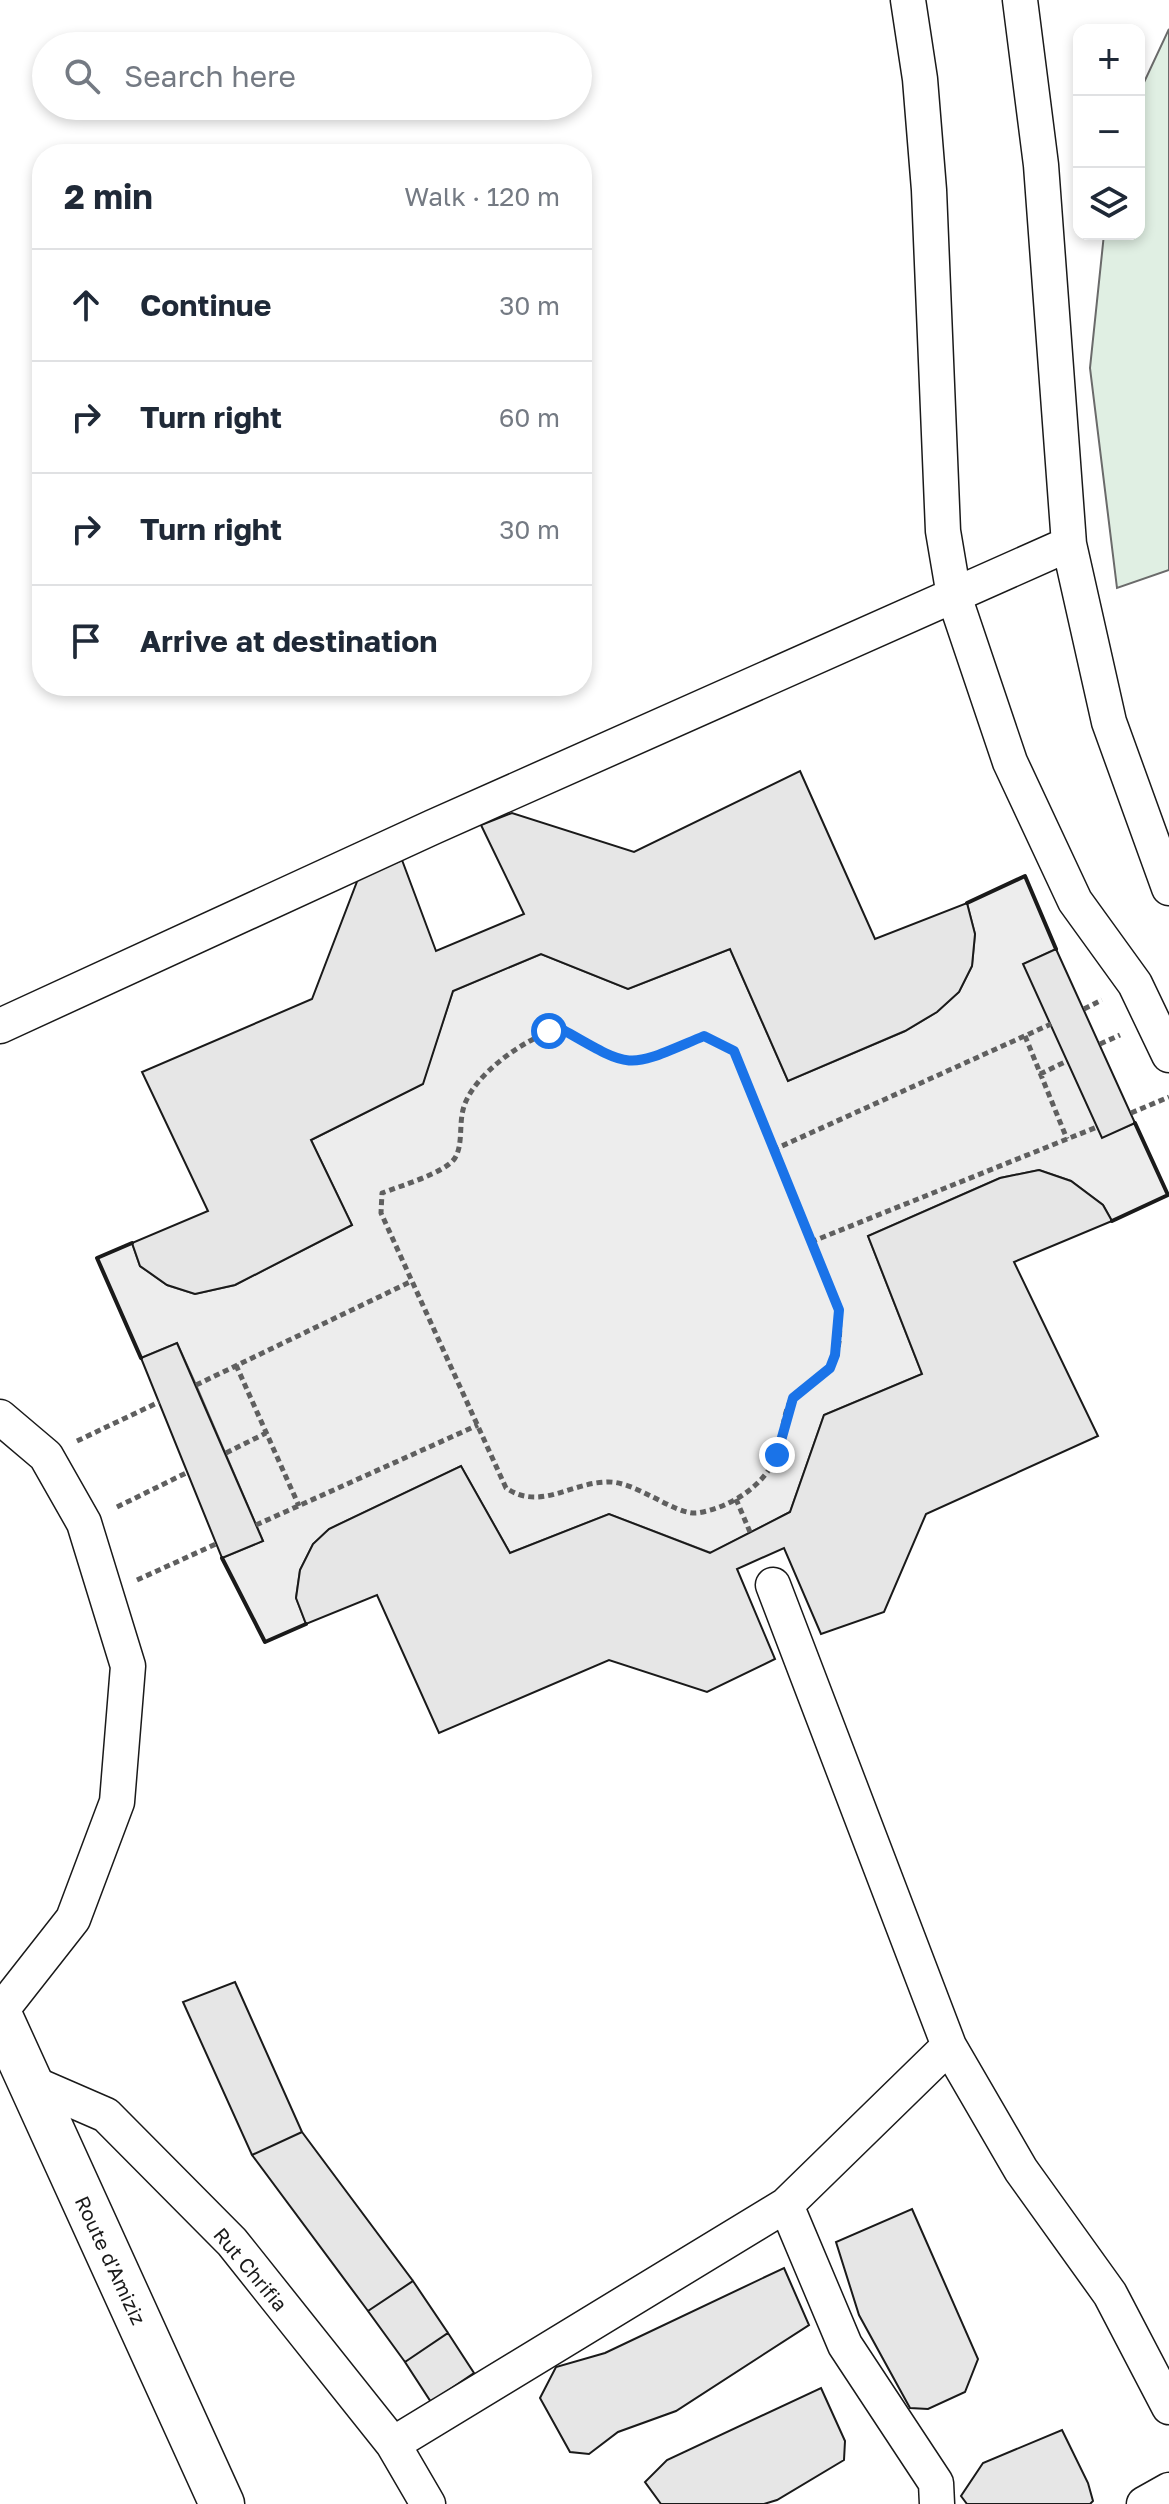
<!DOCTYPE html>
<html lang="en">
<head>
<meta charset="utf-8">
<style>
  :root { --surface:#fff; --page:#f6f6f7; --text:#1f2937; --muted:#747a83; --line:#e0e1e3 }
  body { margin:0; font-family:"Golos Text",sans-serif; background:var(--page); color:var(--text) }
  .controls { position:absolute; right:24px; top:24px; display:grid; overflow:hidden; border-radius:16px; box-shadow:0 4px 12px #0003 }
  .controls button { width:72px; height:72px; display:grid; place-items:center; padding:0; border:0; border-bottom:2px solid var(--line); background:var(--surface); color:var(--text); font:40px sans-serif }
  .stop { position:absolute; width:24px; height:24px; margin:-18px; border:6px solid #1a73e8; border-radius:50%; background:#fff }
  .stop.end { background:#1a73e8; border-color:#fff; box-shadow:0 2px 8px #0008 }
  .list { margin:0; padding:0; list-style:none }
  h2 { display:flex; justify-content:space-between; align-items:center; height:104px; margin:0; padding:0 32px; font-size:34px }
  h2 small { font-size:26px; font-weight:400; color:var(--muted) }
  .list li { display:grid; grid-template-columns:52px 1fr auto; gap:24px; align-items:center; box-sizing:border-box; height:112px; padding:0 32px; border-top:2px solid var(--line) }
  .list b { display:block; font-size:30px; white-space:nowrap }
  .list em { font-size:26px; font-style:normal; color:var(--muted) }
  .icon { flex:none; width:44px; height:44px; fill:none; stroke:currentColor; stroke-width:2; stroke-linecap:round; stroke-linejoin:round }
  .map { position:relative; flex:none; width:1169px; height:2504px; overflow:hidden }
  .search { position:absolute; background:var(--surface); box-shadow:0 4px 12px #0003; left:32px; top:32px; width:560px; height:88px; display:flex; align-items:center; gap:20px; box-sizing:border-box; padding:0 28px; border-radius:44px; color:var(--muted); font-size:30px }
  .panel { position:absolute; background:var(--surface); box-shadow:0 4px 12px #0003; left:32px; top:144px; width:560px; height:552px; border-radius:32px }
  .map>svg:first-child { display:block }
  .green { fill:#e0efe3; stroke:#6a6a6a; stroke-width:2 }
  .parking { fill:#ededed; stroke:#6a6a6a; stroke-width:2 }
  .building { fill:#e6e6e6; stroke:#1a1a1a; stroke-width:2 }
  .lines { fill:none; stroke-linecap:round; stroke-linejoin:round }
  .minor-casing { stroke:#1a1a1a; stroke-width:37 }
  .primary-casing { stroke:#1a1a1a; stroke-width:47 }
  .path { stroke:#5f5f5f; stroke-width:5; stroke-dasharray:6 4; stroke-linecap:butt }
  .minor { stroke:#fff; stroke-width:34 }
  .primary { stroke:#fff; stroke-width:44 }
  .wall { stroke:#1a1a1a; stroke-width:4 }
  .route { stroke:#1a73e8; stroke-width:10 }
  .labels { text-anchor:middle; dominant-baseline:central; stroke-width:6; stroke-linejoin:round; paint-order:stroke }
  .street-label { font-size:20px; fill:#1a1a1a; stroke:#fff }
</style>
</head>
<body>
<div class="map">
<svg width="1169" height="2504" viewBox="0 0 1169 2504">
  <rect width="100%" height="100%" fill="#fff"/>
  <path class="green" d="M 1169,29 L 1169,570 L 1117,588 L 1090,368 L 1104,234 L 1139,234 L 1139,93 Z"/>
  <path class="parking" d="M 1025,876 L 1056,949 L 1024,964 L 1102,1137 L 1135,1123 L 1168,1195 L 1112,1221 L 1103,1205 L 1071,1181 L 1039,1170 L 1000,1178 L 868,1236 L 922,1374 L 824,1415 L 790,1512 L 711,1553 L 609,1514 L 510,1553 L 461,1466 L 329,1529 L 313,1544 L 300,1570 L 296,1598 L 306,1624 L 265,1642 L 222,1558 L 263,1541 L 196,1385 L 177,1343 L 141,1358 L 97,1258 L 132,1243 L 140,1266 L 167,1285 L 195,1294 L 235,1285 L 352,1225 L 311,1140 L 422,1084 L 453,991 L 541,954 L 628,989 L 730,949 L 788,1081 L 905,1031 L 937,1012 L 959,992 L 972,966 L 975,934 L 967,903 Z"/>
  <path class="building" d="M 800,771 L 875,939 L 967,903 L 975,934 L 972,966 L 959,992 L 937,1012 L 905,1031 L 788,1081 L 730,949 L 628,989 L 541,954 L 453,991 L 423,1084 L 311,1140 L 352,1225 L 235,1285 L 195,1294 L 167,1285 L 140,1266 L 132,1243 L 208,1211 L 142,1072 L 312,999 L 358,879 L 402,860 L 436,951 L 524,914 L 481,825 L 512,813 L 634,852 Z
    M 1056,949 L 1135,1123 L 1102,1138 L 1023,964 Z
    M 1039,1170 L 1071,1181 L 1103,1205 L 1112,1221 L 1014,1262 L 1098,1436 L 926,1514 L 884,1612 L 821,1634 L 784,1548 L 737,1569 L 775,1659 L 707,1692 L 609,1660 L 439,1733 L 377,1595 L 306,1624 L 296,1598 L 300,1570 L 313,1544 L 329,1529 L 461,1466 L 510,1553 L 609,1514 L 710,1553 L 790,1512 L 824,1415 L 922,1374 L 868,1236 L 1000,1178 Z
    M 177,1343 L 263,1541 L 222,1558 L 141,1358 Z
    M 235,1982 L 302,2132 L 252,2155 L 183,2002 Z
    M 302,2132 L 413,2281 L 368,2311 L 252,2155 Z
    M 912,2209 L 978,2359 L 965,2392 L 928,2409 L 910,2408 L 859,2315 L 836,2242 Z
    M 784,2268 L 809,2325 L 676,2411 L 618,2432 L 589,2454 L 570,2452 L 540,2398 L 556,2367 L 605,2353 Z
    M 413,2281 L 448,2333 L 405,2362 L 368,2311 Z
    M 448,2333 L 474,2373 L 431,2402 L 405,2362 Z
    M 821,2388 L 845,2441 L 844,2460 L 777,2500 L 764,2504 L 661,2504 L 645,2482 L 667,2460 Z
    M 1062,2430 L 1088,2483 L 1093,2501 L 1090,2504 L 967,2504 L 961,2496 L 983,2463 Z"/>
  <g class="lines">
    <g class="minor-casing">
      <path id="minor" d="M 908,0 L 920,79 L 929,190 L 943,531 L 954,596 L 1010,762 L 1075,901 L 1135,984 L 1169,1055
        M 1020,0 L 1041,165 L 1069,544 L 1109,722 L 1169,888
        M 0,1026 L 433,827 L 1069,544
        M 0,1417 L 46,1456 L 84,1523 L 128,1666 L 117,1802 L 73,1919 L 0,2012
        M 773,1585 L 949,2046 L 1021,2170 L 1110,2294 L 1169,2407
        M 30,2082 L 106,2115 L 232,2242 L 393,2444 L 428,2504
        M 786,2205 L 845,2345 L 936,2483 L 937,2504
        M 393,2444 L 786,2205 L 949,2046
        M 1144,2504 L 1169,2490"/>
    </g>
    <g class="primary-casing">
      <path id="primary" d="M 0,2016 L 222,2504"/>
    </g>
    <path class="path" d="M 1084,1009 L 1102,1000
      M 560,1028 C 635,1071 625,1069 704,1036 L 734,1051 L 839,1310 C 840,1328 842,1354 828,1369 C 817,1381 800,1385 791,1400 C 782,1416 783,1437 777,1454 C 766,1485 730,1508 697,1513 C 674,1515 635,1480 606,1482 C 570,1483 540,1511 506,1488 L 381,1213 L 382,1193 C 400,1186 445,1173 455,1158 C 463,1145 459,1125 463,1110 C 471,1075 527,1037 560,1028 Z
      M 1025,1036 L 1067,1139
      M 1100,1044 L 1120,1035
      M 1040,1074 L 1067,1061
      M 1131,1113 L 1169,1097
      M 773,1150 L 1051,1024
      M 811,1242 L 1097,1127
      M 236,1365 L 299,1506
      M 196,1385 L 412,1281
      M 77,1441 L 159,1402
      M 226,1453 L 266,1433
      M 736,1499 L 750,1532
      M 117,1507 L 188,1472
      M 256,1525 L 478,1425
      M 137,1580 L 216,1544"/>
    <use href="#minor" class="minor"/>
    <use href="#primary" class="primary"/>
    <path class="wall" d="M 967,903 L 1025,876 L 1056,949
      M 1112,1221 L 1168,1195 L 1135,1123
      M 132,1243 L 97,1258 L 141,1358
      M 222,1558 L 265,1642 L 306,1624"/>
  </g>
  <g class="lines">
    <path class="route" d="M 549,1031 L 560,1028 C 635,1071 625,1069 704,1036 L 734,1051 L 839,1310 L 835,1355 L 830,1368 L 793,1398 L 777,1455"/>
  </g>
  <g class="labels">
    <g class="street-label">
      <text transform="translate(111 2260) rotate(65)">Route d'Amiziz</text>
      <text transform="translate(251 2269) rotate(50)">Rut Chrifia</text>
    </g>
  </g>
</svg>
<div class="controls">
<button>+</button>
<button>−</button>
<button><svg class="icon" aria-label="layers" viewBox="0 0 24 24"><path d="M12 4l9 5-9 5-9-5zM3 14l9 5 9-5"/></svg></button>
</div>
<div class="stop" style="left:549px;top:1031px"></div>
<div class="stop end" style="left:777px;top:1455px"></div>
<div class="search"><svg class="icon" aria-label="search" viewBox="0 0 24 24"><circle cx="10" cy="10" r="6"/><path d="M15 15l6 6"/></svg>Search here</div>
<section class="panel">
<h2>2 min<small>Walk · 120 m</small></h2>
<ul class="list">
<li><svg class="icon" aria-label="ahead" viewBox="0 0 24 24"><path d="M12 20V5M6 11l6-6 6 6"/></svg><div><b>Continue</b></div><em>30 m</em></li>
<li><svg class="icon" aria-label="right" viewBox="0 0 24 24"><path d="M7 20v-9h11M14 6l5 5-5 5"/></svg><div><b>Turn right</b></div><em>60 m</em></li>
<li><svg class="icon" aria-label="right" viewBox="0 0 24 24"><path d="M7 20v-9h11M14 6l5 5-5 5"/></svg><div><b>Turn right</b></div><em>30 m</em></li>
<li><svg class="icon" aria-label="arrive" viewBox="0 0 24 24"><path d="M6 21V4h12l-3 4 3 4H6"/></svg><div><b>Arrive at destination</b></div></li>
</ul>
</section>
</div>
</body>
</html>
